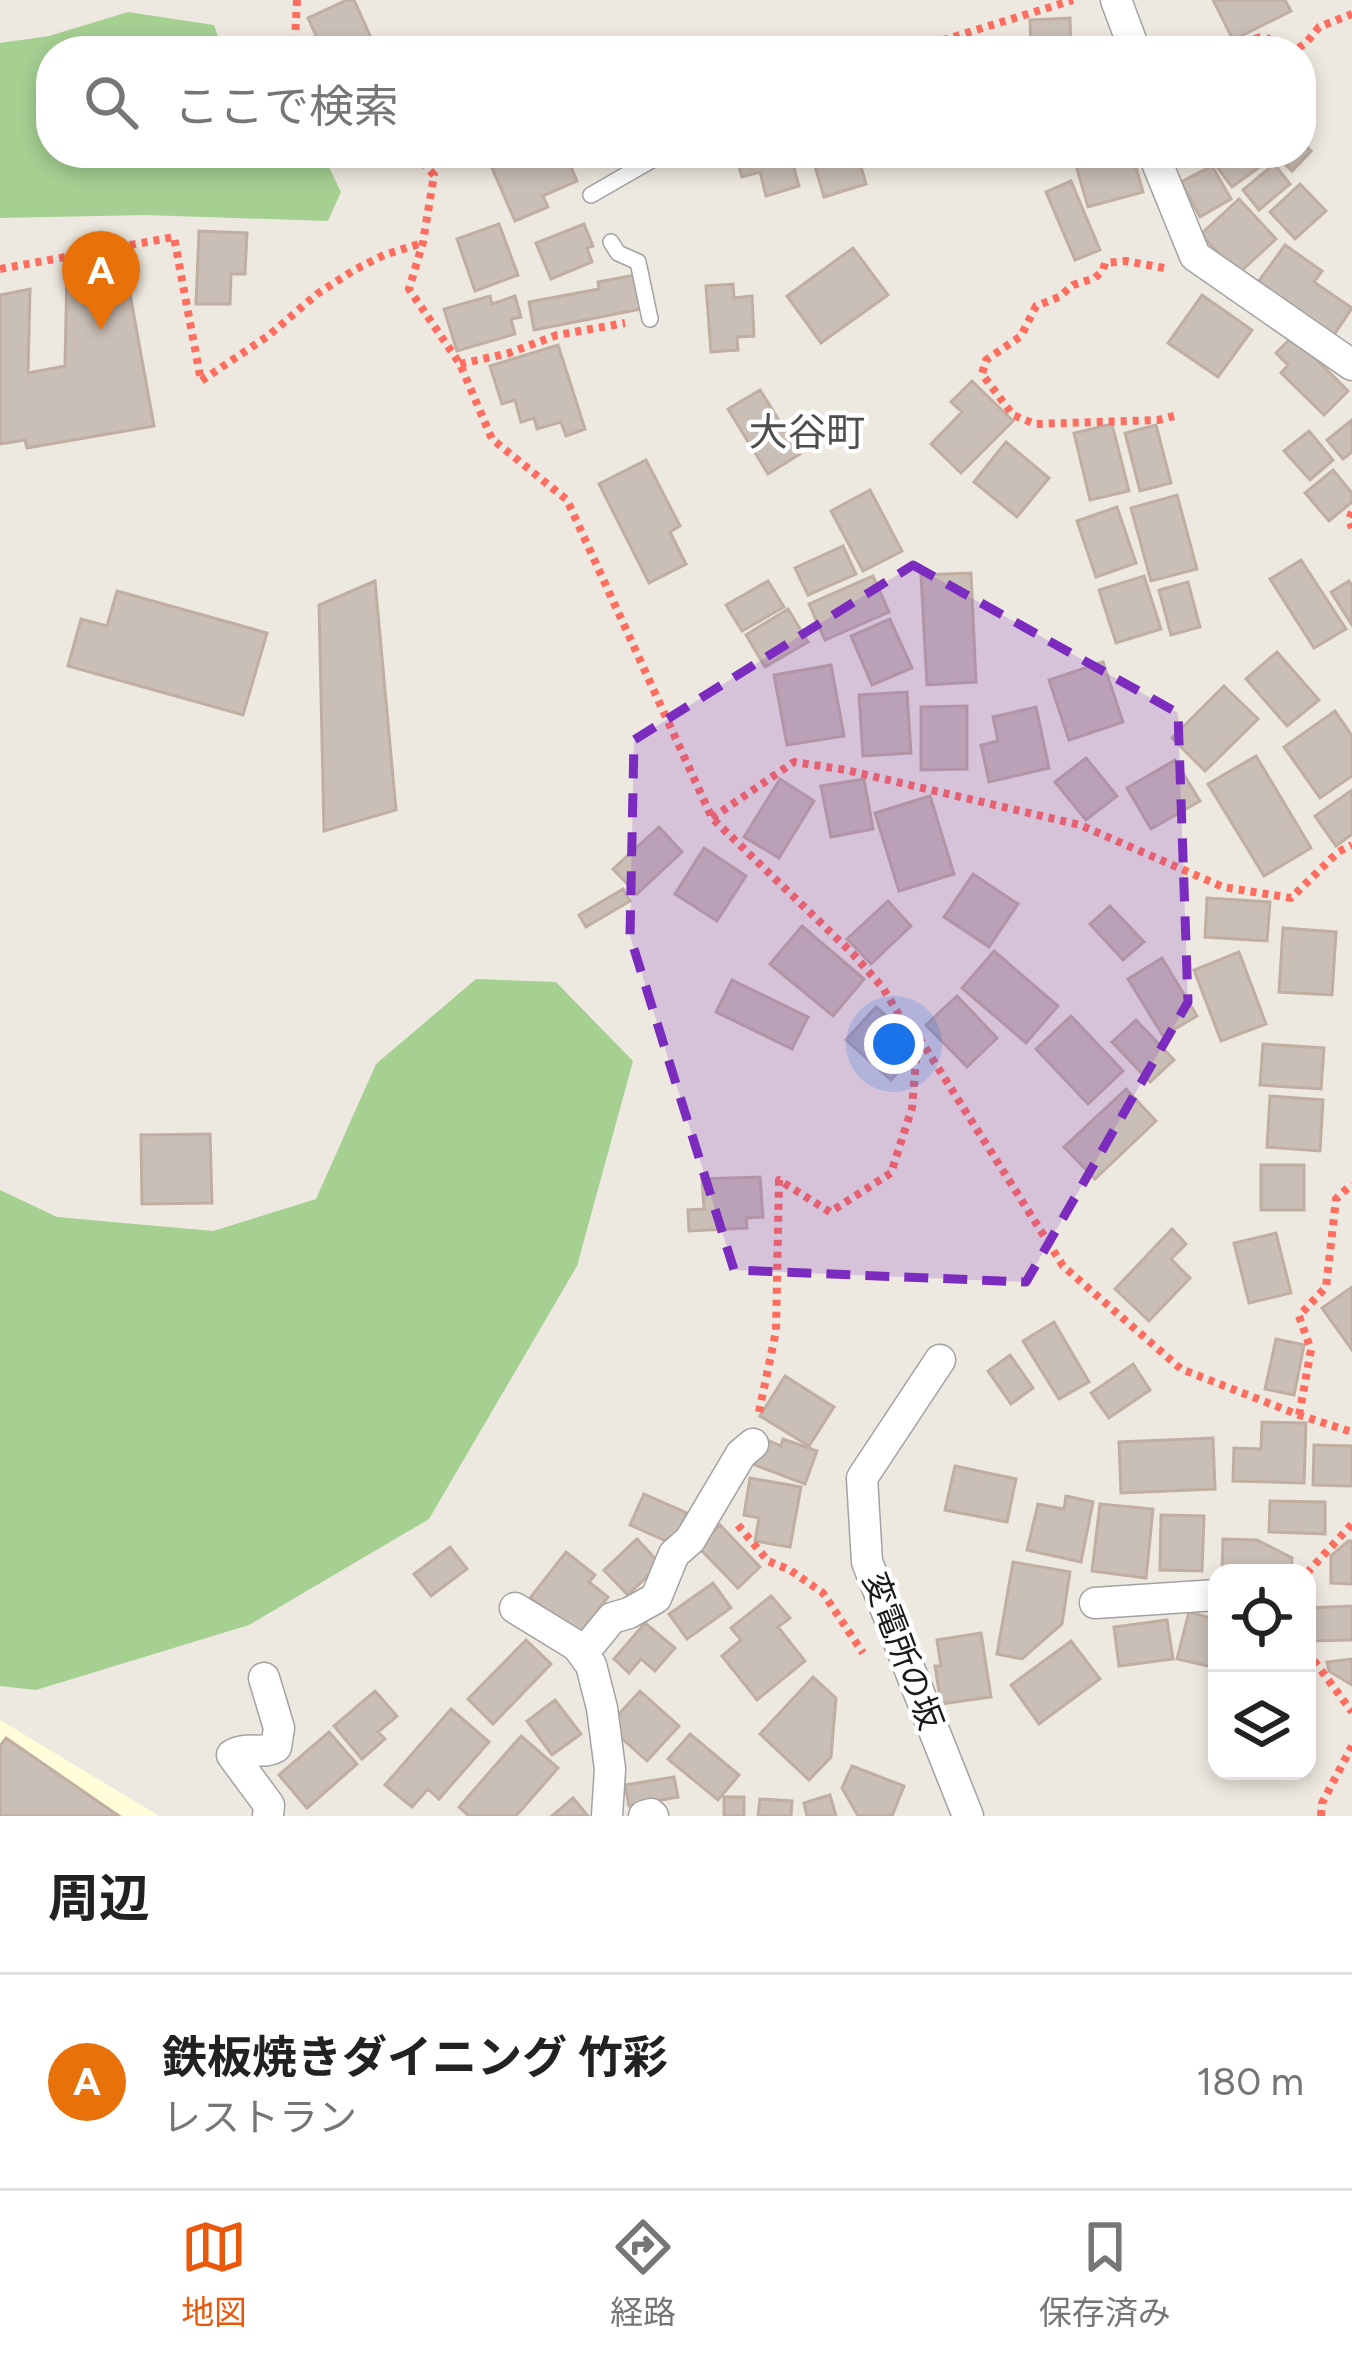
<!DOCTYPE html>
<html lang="ja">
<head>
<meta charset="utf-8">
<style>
  :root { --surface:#fff; --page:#f6f6f6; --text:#222; --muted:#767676; --line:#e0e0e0; --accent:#ea580c }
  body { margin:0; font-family:Figtree,"Noto Sans JP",sans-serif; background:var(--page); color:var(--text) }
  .controls { position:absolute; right:36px; bottom:36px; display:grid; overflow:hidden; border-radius:24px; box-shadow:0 6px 18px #0003 }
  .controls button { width:108px; height:108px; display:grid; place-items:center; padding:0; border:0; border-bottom:3px solid var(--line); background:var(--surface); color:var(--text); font:60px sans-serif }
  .you { position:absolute; left:894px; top:1044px; width:42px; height:42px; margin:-30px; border:9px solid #fff; border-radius:50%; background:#1a73e8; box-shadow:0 0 0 18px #1a73e833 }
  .badge { display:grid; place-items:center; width:78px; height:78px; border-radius:50%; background:var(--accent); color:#fff; font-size:39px; font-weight:700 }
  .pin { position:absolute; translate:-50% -99px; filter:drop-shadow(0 3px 6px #0008) }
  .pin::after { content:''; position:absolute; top:63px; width:42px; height:36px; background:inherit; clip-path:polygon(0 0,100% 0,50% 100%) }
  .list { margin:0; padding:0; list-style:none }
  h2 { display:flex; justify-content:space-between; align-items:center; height:156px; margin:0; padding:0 48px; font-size:51px }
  h2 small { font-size:39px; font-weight:400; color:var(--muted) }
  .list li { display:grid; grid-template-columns:78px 1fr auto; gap:36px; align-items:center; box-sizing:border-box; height:216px; padding:0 48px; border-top:3px solid var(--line) }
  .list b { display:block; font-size:45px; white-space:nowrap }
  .list p { margin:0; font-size:39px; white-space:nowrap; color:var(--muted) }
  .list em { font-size:39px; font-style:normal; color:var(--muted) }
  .icon { flex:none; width:66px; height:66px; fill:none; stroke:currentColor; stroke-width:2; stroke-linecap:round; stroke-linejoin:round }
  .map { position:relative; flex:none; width:1352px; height:1816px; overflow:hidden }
  .search { position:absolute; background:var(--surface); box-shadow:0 6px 18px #0003; left:36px; right:36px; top:36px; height:132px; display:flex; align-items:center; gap:30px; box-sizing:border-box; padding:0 42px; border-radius:48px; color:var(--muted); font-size:45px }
  .sheet { height:372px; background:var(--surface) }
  nav { display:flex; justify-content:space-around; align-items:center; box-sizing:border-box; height:168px; border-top:3px solid var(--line); background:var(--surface); font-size:33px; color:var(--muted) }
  nav a { display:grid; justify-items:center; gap:6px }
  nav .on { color:var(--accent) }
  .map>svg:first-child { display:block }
  .education { fill:#fffed8 }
  .forest { fill:#a5d092 }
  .building { fill:#cabfb6; stroke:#c0aea2; stroke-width:3 }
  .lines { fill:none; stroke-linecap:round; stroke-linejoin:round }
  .service-casing { stroke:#a2a2a2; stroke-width:18 }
  .minor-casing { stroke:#a2a2a2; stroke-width:33 }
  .path { stroke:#ff6d60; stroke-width:8; stroke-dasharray:6 6; stroke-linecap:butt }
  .service { stroke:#fff; stroke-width:15 }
  .minor { stroke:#fff; stroke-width:30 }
  .marked { fill:#7b2cbf; fill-opacity:0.2; stroke:#7b2cbf; stroke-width:9; stroke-dasharray:24 15; stroke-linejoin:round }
  .labels { text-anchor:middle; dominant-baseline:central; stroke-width:9; stroke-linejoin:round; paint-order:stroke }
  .street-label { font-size:33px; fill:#1b1b1b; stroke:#fff }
  .quarter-label { font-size:39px; fill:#4e4e4e; stroke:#fff }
</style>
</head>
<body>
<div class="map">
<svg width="1352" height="1816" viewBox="0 0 1352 1816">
  <rect width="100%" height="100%" fill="#eee9e0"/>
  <path class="education" d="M 0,1720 L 159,1816 L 0,1816 Z"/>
  <path class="forest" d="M 128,12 L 214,25 L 223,51 L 51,51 L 51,153 L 322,153 L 341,192 L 328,221 L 146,215 L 0,218 L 0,43 L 49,36 Z
    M 476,979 L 556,982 L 633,1061 L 577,1266 L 429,1519 L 249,1625 L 36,1690 L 0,1686 L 0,1190 L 57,1217 L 213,1231 L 316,1199 L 376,1064 Z"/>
  <path class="building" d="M 347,0 L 354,0 L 377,51 L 323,51 L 308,18 Z
    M 1213,0 L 1285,0 L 1291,11 L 1233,40 Z
    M 1070,18 L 1071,51 L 1031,51 L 1030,20 Z
    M 976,40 L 1016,40 L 1016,51 L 976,51 Z
    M 1301,141 L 1311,151 L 1292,171 L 1274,153 L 1301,153 Z
    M 565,153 L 577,181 L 543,196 L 548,207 L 515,221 L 492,168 L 509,161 L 506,154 L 508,153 Z
    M 735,153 L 792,153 L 790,154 L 799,186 L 766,196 L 760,172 L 742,177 Z
    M 811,153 L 857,153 L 866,184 L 824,197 Z
    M 1099,153 L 1132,153 L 1143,192 L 1088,207 L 1075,162 L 1100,155 Z
    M 1227,153 L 1251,153 L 1261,166 L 1232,187 L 1214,163 Z
    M 1274,164 L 1290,184 L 1259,210 L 1243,190 Z
    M 1212,166 L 1231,199 L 1200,217 L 1181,182 Z
    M 1071,181 L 1100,250 L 1075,260 L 1046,192 Z
    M 1300,184 L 1326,211 L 1295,239 L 1270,212 Z
    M 1239,199 L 1276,239 L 1238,274 L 1201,234 Z
    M 499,224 L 518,275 L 475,291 L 457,239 Z
    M 584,224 L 593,246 L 587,248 L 592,262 L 551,279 L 536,243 Z
    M 199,231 L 247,233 L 245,274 L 231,274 L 230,304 L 196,304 Z
    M 1285,245 L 1322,271 L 1314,282 L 1352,308 L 1332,338 L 1256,285 Z
    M 853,248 L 888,295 L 821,343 L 787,296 Z
    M 124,261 L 154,426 L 27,448 L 25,440 L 0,444 L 0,295 L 30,289 L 28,373 L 65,366 L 67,271 Z
    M 635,275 L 641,309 L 534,330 L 529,302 L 599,289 L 598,282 Z
    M 733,284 L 734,298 L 752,296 L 754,336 L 737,337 L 738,350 L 711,352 L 706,286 Z
    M 1202,295 L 1252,330 L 1218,377 L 1168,343 Z
    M 490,296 L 492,304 L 515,296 L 521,317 L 511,319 L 515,334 L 457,351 L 444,309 Z
    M 1293,336 L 1348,391 L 1324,415 L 1281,373 L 1288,365 L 1276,353 Z
    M 558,345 L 585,429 L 566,436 L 561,422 L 537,429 L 534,418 L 521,422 L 515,400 L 502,404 L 490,366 Z
    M 972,381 L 1013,421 L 961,473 L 931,444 L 962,412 L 951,402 Z
    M 760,390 L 800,454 L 768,474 L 728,409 Z
    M 1352,420 L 1352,452 L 1343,459 L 1327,440 Z
    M 1112,424 L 1129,491 L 1090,500 L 1074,433 Z
    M 1156,425 L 1171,483 L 1140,491 L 1125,433 Z
    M 1309,431 L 1333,460 L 1310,480 L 1284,451 Z
    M 1006,442 L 1049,478 L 1017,517 L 974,482 Z
    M 646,460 L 680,526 L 670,532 L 686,564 L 649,583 L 599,484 Z
    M 1333,470 L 1352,493 L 1352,502 L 1329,521 L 1305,493 Z
    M 870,490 L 902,551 L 863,571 L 831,511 Z
    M 1177,495 L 1197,569 L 1151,581 L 1131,508 Z
    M 1117,507 L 1136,563 L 1096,577 L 1077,521 Z
    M 843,546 L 856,574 L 808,595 L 795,568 Z
    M 1301,560 L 1346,629 L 1314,648 L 1270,579 Z
    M 971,573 L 976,682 L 927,685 L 921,575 Z
    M 873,576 L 889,612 L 825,640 L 809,604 Z
    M 1144,576 L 1161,629 L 1116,643 L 1099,590 Z
    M 375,581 L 396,810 L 324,831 L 319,605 Z
    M 768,581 L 784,607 L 742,631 L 726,605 Z
    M 1349,581 L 1352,586 L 1352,625 L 1331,592 Z
    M 1188,582 L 1200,627 L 1171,635 L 1159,590 Z
    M 117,591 L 267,633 L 243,715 L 68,666 L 81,619 L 107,626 Z
    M 788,609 L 808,642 L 765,667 L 746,635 Z
    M 890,619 L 912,668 L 872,685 L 851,636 Z
    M 1277,652 L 1319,700 L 1287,726 L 1246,679 Z
    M 1103,662 L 1123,722 L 1069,740 L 1049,680 Z
    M 831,665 L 844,736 L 787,745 L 774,675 Z
    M 1224,686 L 1258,719 L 1205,771 L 1172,738 Z
    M 907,692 L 911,753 L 863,756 L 859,695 Z
    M 967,706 L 967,769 L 921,770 L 921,707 Z
    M 1036,707 L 1049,768 L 989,782 L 981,745 L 998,741 L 993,717 Z
    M 1335,711 L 1352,736 L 1352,776 L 1320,798 L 1284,747 Z
    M 1256,756 L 1311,848 L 1264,876 L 1208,784 Z
    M 1086,758 L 1117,796 L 1086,820 L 1055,782 Z
    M 1175,760 L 1200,801 L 1151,829 L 1127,788 Z
    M 780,779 L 814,801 L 779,858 L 744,837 Z
    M 864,779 L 873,829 L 831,837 L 821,786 Z
    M 1352,790 L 1352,834 L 1336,846 L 1315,816 Z
    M 930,796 L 954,874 L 899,891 L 875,813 Z
    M 659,827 L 682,852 L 637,894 L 613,869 Z
    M 704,848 L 746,876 L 717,921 L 675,894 Z
    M 973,874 L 1018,904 L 989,947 L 944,917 Z
    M 623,889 L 630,901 L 586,927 L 579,915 Z
    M 1207,898 L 1270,902 L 1267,941 L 1205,937 Z
    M 888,901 L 911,926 L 871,964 L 847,939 Z
    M 1110,906 L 1144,942 L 1123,960 L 1090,924 Z
    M 802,926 L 864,979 L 833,1016 L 770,964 Z
    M 1283,928 L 1336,932 L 1332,995 L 1279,992 Z
    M 994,951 L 1058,1006 L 1026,1043 L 962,988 Z
    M 1239,952 L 1266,1024 L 1221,1041 L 1194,970 Z
    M 1162,958 L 1197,1016 L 1163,1036 L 1128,979 Z
    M 732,980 L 808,1017 L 792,1049 L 716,1012 Z
    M 957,996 L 997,1038 L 967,1067 L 926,1025 Z
    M 876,1007 L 906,1033 L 898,1042 L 913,1055 L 891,1080 L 846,1040 Z
    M 1071,1016 L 1123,1071 L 1088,1104 L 1036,1049 Z
    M 1136,1020 L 1174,1060 L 1150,1082 L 1112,1042 Z
    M 1263,1044 L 1324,1048 L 1321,1089 L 1260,1085 Z
    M 1126,1089 L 1156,1121 L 1095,1179 L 1064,1147 Z
    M 1270,1096 L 1323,1100 L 1320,1151 L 1267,1147 Z
    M 210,1134 L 212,1203 L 142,1204 L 141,1135 Z
    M 1261,1165 L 1304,1165 L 1304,1210 L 1261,1210 Z
    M 760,1177 L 763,1217 L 746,1218 L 747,1228 L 689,1231 L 688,1210 L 704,1209 L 702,1179 Z
    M 1172,1229 L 1186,1244 L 1171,1259 L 1190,1278 L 1149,1321 L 1115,1289 Z
    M 1276,1233 L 1291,1293 L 1249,1303 L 1234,1243 Z
    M 1352,1287 L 1352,1350 L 1322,1308 Z
    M 1054,1322 L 1089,1382 L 1059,1399 L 1023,1341 Z
    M 1276,1339 L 1304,1345 L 1294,1395 L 1265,1389 Z
    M 1010,1355 L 1033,1388 L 1011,1404 L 988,1371 Z
    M 1133,1364 L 1150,1390 L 1109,1418 L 1091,1393 Z
    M 785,1376 L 834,1407 L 809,1446 L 760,1416 Z
    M 1262,1422 L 1306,1423 L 1304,1483 L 1233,1481 L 1234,1448 L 1261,1449 Z
    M 1213,1438 L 1215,1489 L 1121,1493 L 1119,1442 Z
    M 765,1439 L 781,1446 L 783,1439 L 817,1451 L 805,1484 L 755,1465 Z
    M 1314,1445 L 1352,1446 L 1352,1486 L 1313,1485 Z
    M 955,1466 L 1016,1479 L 1007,1522 L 945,1510 Z
    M 750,1478 L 801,1487 L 790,1547 L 755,1541 L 759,1518 L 744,1515 Z
    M 644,1494 L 687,1513 L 673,1544 L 630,1525 Z
    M 1066,1496 L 1093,1502 L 1081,1562 L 1027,1550 L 1038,1504 L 1064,1509 Z
    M 1270,1501 L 1325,1502 L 1325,1534 L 1269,1532 Z
    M 1100,1504 L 1153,1509 L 1146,1578 L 1092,1571 Z
    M 1161,1515 L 1204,1516 L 1202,1571 L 1160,1570 Z
    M 720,1525 L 760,1567 L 738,1588 L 698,1547 Z
    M 637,1539 L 660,1564 L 628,1595 L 604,1570 Z
    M 1223,1539 L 1257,1540 L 1292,1558 L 1291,1573 L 1222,1573 Z
    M 1348,1541 L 1352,1541 L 1352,1584 L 1331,1583 L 1331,1556 Z
    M 450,1547 L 467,1569 L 431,1596 L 414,1574 Z
    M 566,1552 L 595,1575 L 589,1582 L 608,1597 L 579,1635 L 530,1598 Z
    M 1013,1562 L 1070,1572 L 1062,1624 L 1022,1659 L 997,1654 Z
    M 713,1583 L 731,1608 L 687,1639 L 669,1614 Z
    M 771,1596 L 790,1618 L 778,1627 L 805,1661 L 757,1700 L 722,1656 L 741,1640 L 731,1628 Z
    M 1352,1606 L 1352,1640 L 1310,1641 L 1309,1608 Z
    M 1189,1612 L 1217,1620 L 1217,1668 L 1177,1659 Z
    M 1167,1620 L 1173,1659 L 1119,1666 L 1114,1627 Z
    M 645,1623 L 675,1648 L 655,1671 L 641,1659 L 629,1673 L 614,1659 Z
    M 981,1633 L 991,1697 L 941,1704 L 935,1666 L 941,1666 L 937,1640 Z
    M 526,1640 L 551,1664 L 493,1724 L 468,1699 Z
    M 1071,1641 L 1100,1679 L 1039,1724 L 1011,1685 Z
    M 1352,1659 L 1352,1685 L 1329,1671 L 1327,1662 Z
    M 813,1677 L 836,1698 L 831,1757 L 809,1780 L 760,1734 Z
    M 375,1691 L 397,1716 L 378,1732 L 385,1739 L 362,1759 L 334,1726 Z
    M 640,1691 L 679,1726 L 647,1761 L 608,1726 Z
    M 555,1700 L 581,1734 L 552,1755 L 527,1721 Z
    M 451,1709 L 489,1742 L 439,1799 L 428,1789 L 412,1807 L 385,1785 Z
    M 329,1732 L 357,1764 L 307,1808 L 279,1775 Z
    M 690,1734 L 739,1775 L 718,1800 L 668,1759 Z
    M 521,1736 L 558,1768 L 516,1816 L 469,1816 L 459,1807 Z
    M 6,1738 L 119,1816 L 0,1816 L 0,1746 Z
    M 852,1766 L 904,1786 L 892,1816 L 858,1816 L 842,1788 Z
    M 674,1777 L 678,1797 L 629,1806 L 625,1785 Z
    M 830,1795 L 836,1816 L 807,1816 L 804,1803 Z
    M 724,1797 L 744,1797 L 744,1816 L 724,1816 Z
    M 573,1798 L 588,1816 L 552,1816 Z
    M 760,1799 L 792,1801 L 791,1816 L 758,1816 Z"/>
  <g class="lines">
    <g class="service-casing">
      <path id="service" d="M 591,195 L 664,153
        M 611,242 L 618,253 L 638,262 L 650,319"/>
    </g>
    <g class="minor-casing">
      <path id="minor" d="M 1116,0 L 1135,51
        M 1153,153 L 1195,256 L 1352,365
        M 940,1360 L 862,1478 L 867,1562 L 968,1816
        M 1095,1603 L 1217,1595
        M 515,1608 L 577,1646 L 591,1665 L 602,1708 L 610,1769 L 607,1816
        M 584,1652 L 612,1618 L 629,1613 L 656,1598 L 674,1554 L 690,1540 L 741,1454 L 753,1444
        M 264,1678 L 279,1728 L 276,1747 C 263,1755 246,1746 232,1755 L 269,1805 L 268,1816
        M 644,1816 L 651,1814 L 653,1816"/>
    </g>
    <path class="path" d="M 297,0 L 295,40 L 298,51
      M 908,51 L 1073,0
      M 1234,51 C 1273,26 1259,40 1294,51 L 1306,43 L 1319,27 L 1352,14
      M 414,153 L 434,175 L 423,242 L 409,289 L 460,364 L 492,439 L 567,500 L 712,818 L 853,954 L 883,988 L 901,1018 L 918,1036 L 1063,1266 L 1181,1369 L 1299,1415 L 1352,1432
      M 1164,268 L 1126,261 L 1105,263 L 1103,270 L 1095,278 L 1073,285 L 1059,297 L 1036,306 L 1021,336 L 986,360 L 982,374 L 1013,415 L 1035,424 L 1158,420 L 1174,416
      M 0,269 L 174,237 L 201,381 L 268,336 L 317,294 L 354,270 L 384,255 L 422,243
      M 460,364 L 509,353 L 557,335 L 625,323
      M 1352,512 L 1349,519 L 1352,528
      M 712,818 L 794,762 L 846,770 L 1080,825 L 1223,887 L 1291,898 L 1338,852 L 1352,845
      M 759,1412 L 776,1331 L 779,1180 L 830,1212 L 891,1173 L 912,1108 L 918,1037
      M 1299,1415 L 1311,1350 L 1299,1316 L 1326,1287 L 1336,1199 L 1352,1184
      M 738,1525 L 768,1561 L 790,1570 L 823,1593 L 863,1653
      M 1307,1573 L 1352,1524
      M 1307,1651 L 1352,1712
      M 1321,1816 L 1322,1803 L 1352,1746"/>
    <use href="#service" class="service"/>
    <use href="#minor" class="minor"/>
  </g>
  <path class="marked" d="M 913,565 L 1178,713 L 1188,1002 L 1026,1282 L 734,1270 L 630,936 L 634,740 Z"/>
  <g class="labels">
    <g class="street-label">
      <text transform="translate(903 1651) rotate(69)">変電所の坂</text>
    </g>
    <g class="quarter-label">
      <text x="807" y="432">大谷町</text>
    </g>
  </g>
</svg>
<div class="controls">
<button><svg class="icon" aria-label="locate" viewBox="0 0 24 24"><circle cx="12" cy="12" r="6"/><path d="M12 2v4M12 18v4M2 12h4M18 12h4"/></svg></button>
<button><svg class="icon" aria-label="layers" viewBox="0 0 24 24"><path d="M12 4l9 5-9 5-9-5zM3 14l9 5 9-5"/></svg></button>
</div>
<div class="you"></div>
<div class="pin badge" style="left:101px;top:330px;background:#e8710a">A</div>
<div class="search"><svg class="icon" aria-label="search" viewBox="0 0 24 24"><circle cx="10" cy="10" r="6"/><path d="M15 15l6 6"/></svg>ここで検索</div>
</div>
<section class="sheet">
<h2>周辺<small></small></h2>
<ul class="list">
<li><span class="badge" style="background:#e8710a">A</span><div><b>鉄板焼きダイニング 竹彩</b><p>レストラン</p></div><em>180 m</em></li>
</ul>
</section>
<nav>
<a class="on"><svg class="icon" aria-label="map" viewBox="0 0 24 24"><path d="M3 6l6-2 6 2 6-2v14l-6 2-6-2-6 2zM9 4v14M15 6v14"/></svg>地図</a>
<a><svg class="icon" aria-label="directions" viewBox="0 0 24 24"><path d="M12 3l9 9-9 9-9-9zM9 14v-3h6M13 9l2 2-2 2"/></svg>経路</a>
<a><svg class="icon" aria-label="saved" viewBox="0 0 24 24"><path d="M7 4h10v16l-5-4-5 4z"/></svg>保存済み</a>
</nav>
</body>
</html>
